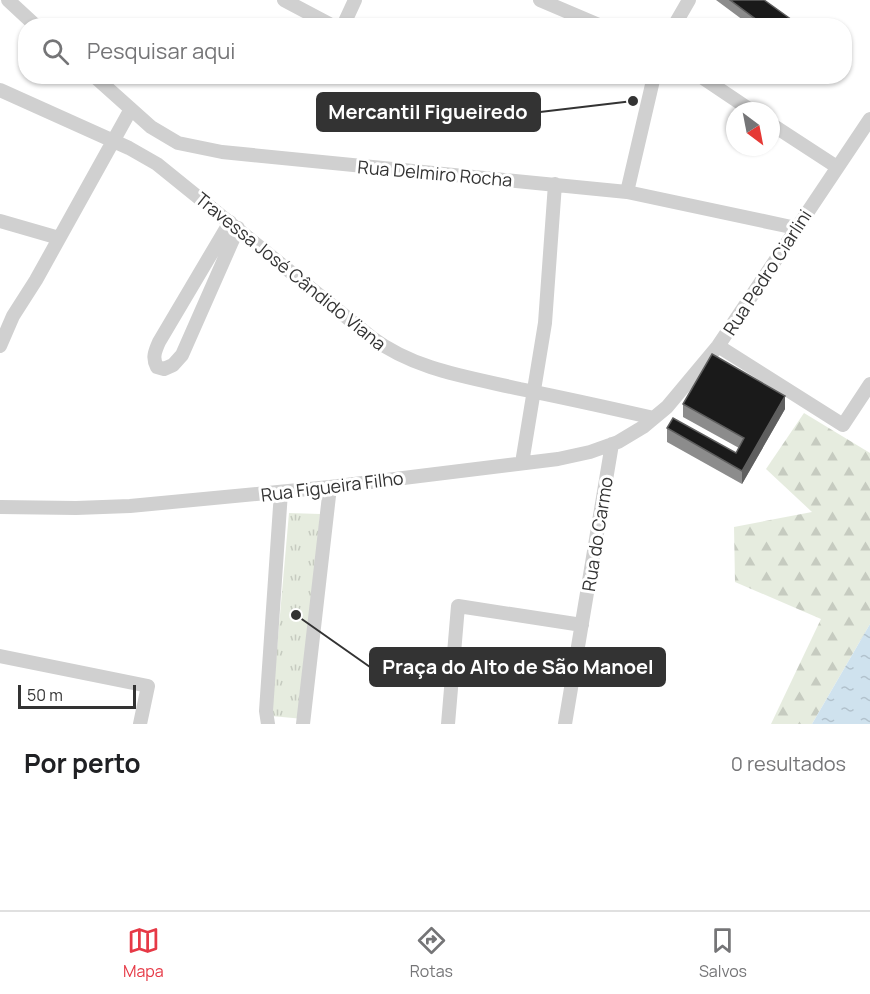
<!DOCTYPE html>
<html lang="pt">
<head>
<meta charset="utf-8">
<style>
  :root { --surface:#fff; --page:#f6f6f6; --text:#202124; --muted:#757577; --line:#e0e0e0; --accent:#e63946 }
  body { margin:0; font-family:Manrope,sans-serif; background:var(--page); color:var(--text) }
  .compass { position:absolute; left:726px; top:102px; width:54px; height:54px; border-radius:50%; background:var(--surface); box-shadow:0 2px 4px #0004; rotate:148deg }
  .scale { position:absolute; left:18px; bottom:15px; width:118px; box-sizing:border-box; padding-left:6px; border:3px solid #333; border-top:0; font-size:16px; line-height:21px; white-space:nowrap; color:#333; -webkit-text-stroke:4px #fff; paint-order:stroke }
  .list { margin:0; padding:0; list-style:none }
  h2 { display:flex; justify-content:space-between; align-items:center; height:78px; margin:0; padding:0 24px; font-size:26px }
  h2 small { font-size:20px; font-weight:400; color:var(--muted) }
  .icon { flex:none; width:33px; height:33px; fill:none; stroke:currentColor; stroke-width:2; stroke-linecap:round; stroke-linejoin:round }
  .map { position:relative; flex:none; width:870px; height:724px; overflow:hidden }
  .search { position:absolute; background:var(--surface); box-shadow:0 2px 4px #0004; left:18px; right:18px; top:18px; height:66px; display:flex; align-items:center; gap:15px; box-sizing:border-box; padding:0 21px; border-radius:24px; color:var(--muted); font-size:22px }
  .sheet { height:186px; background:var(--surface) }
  nav { display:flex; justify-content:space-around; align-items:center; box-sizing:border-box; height:84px; border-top:2px solid var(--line); background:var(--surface); font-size:16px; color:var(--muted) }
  nav a { display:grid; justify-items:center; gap:3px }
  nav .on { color:var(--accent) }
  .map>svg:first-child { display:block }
  .forest { fill:url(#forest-firs) }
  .park { fill:url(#park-tufts) }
  .water { fill:url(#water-ripples) }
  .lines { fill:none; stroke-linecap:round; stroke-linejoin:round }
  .street { stroke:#d0d0d0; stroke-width:14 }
  .wall { fill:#8c8c8c }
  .shaded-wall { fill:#5f5f5f }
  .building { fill:#1a1a1a; stroke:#5f5f5f; stroke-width:1.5 }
  .labels { text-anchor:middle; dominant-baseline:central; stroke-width:6; stroke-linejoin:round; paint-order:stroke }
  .street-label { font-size:18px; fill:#333; stroke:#fff }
  .leader { fill:none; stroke:#333; stroke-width:2 }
  .callout-dot { fill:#333; stroke:#fff; stroke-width:2 }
  .callout { fill:#333; stroke:#333; stroke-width:2 }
  .callout-label { font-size:20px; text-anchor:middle; font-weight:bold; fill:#fff }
</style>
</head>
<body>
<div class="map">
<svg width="870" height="724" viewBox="0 0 870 724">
  <defs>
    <pattern id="forest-firs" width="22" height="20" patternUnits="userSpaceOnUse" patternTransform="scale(1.5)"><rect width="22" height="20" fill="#e6ecdf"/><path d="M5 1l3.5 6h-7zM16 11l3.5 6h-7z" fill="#c6cbc0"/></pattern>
    <pattern id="park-tufts" width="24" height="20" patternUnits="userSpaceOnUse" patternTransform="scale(1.5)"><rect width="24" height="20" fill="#e6ecdf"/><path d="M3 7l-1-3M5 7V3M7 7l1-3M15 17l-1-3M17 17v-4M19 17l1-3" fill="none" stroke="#c6cbc0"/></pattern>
    <pattern id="water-ripples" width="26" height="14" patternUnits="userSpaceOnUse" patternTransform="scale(1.5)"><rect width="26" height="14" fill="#cfe2ee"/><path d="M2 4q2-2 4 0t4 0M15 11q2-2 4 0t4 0" fill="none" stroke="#b2c2cd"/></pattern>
  </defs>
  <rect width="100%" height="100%" fill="#fff"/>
  <path class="forest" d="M 804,413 L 870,453 L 870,624 L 812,724 L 771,724 L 821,619 L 735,582 L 734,527 L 812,512 L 766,469 Z"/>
  <path class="park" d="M 289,513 L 320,514 L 304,719 L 271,716 Z"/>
  <path class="water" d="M 870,624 L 870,724 L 812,724 Z"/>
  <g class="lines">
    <path class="street" d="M 8,0 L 36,26
      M 284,0 L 333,26
      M 540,0 L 601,26
      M 343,26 L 355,0
      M 674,26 L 689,0
      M 94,76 L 151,127 L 178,143 L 222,152 L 627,192 L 796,228
      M 700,76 L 752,111
      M 0,90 L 129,148 L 157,164 L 371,337 C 415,370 468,377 520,389 C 565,398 610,408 654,418
      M 771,124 L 837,167
      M 627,192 L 654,76
      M 0,221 L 59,238
      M 230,222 L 159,342 C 155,351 152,358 157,367 L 164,369 L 173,365 L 182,355 L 238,228
      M 0,346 L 13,316 L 36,280 L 131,109
      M 718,346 L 843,425 L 870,384
      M 522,463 L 545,323 L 555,184
      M 0,507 L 76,508 L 130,506 L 330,487 L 558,459 L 590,452 L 618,442 L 643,427 L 667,407 L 718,346 L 870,119
      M 0,656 L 148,686 L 140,724
      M 268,724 L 266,711 L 281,492
      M 303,724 L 330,487
      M 448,724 L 458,606 L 582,625
      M 565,724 L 612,444"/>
  </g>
  <path class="wall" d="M 716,0 L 764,0 L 799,25 L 751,26 Z
    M 683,404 L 785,409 L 742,484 L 667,442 L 667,428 L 736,453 L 739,448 L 683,417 Z"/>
  <path class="shaded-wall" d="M 785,396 L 785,409 L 742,484 L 742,471 Z"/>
  <path class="building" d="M 730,0 L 764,0 L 799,25 L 765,26 Z
    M 712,354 L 785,396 L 742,471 L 667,428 L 673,418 L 736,453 L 744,438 L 683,404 Z"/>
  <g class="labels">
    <g class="street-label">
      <text transform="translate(435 173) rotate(5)">Rua Delmiro Rocha</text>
      <text transform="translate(291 271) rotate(39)">Travessa José Cândido Viana</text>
      <text transform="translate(767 272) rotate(-57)">Rua Pedro Ciarlini</text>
      <text transform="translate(332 486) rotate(-7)">Rua Figueira Filho</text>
      <text transform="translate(597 534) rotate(-81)">Rua do Carmo</text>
    </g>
  </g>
  <path class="leader" d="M633 101L540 112M296 615L370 667"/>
  <g class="callout-dot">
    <circle cx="633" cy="101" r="6"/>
    <circle cx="296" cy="615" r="6"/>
  </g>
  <g class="callout">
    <rect x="317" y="93" width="223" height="38" rx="6"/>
    <rect x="370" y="648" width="295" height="38" rx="6"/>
  </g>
  <g class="callout-label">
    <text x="428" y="119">Mercantil Figueiredo</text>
    <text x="518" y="674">Praça do Alto de São Manoel</text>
  </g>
</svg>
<svg class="compass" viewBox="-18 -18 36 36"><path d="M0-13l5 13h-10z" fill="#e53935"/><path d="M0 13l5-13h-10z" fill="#757577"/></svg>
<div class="scale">50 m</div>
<div class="search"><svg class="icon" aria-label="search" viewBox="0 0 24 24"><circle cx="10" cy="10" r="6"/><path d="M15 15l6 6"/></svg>Pesquisar aqui</div>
</div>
<section class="sheet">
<h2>Por perto<small>0 resultados</small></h2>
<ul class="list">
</ul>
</section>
<nav>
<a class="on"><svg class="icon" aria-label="map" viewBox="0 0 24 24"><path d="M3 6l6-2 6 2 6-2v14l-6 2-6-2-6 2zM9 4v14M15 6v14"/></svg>Mapa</a>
<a><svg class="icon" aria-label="directions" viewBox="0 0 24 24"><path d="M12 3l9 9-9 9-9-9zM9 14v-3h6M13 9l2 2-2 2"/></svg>Rotas</a>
<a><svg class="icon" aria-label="saved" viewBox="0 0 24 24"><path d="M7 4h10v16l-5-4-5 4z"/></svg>Salvos</a>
</nav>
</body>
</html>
